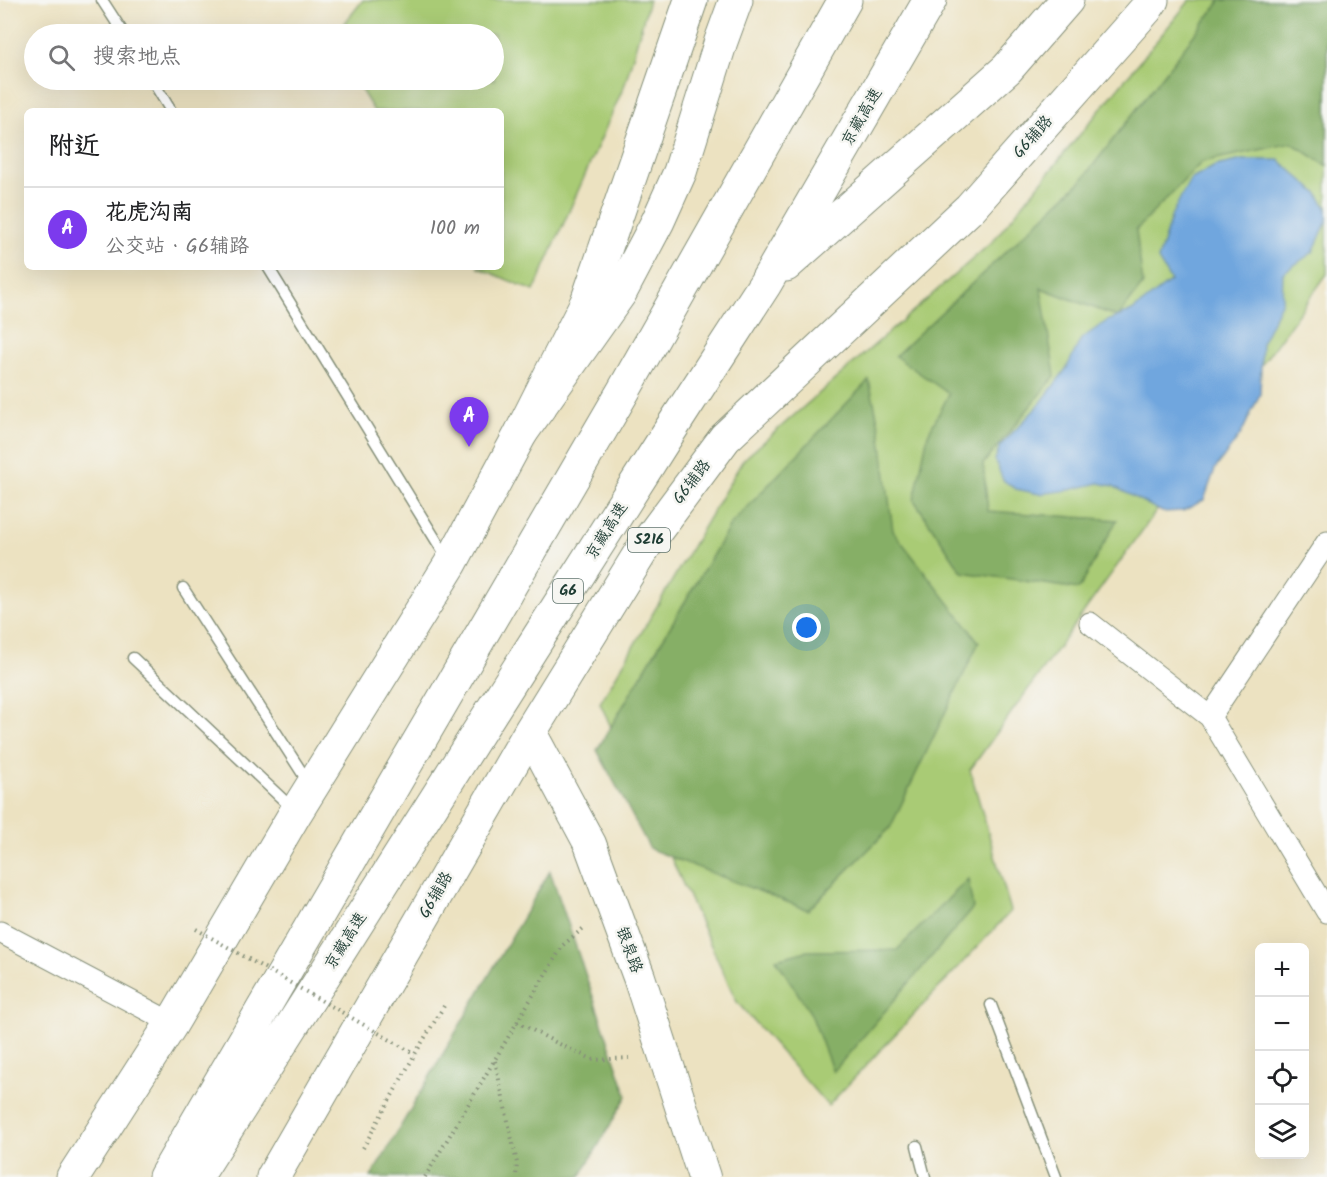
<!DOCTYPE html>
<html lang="zh">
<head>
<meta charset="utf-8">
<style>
  :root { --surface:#fff; --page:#f6f6f6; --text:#202124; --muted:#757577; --line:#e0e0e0; --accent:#7c3aed }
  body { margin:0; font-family:Kalam,"LXGW WenKai TC",sans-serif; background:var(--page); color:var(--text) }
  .controls { position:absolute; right:18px; bottom:18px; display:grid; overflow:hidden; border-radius:9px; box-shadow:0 6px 24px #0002 }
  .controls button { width:54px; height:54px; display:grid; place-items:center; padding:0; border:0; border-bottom:2px solid var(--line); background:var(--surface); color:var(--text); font:30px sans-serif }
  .you { position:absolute; left:807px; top:628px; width:21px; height:21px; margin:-15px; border:4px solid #fff; border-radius:50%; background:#1a73e8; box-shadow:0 0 0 9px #1a73e833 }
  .badge { display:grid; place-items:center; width:39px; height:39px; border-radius:50%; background:var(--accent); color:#fff; font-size:20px; font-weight:700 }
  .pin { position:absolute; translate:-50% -50px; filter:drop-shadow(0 2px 3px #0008) }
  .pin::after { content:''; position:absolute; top:32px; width:21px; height:18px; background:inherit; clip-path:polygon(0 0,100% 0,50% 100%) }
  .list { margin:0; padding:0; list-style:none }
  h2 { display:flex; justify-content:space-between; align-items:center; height:78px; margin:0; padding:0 24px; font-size:26px }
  h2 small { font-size:20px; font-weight:400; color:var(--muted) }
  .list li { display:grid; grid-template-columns:39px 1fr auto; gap:18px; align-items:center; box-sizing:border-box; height:84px; padding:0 24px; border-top:2px solid var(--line) }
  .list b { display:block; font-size:22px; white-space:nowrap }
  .list p { margin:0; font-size:20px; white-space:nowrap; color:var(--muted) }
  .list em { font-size:20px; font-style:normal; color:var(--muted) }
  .icon { flex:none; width:33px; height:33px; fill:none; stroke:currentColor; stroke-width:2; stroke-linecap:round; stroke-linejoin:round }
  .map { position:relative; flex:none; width:1327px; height:1177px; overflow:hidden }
  .search { position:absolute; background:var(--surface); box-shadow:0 6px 24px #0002; left:24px; top:24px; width:480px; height:66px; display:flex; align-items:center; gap:15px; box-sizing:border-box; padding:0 21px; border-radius:33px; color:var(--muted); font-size:22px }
  .panel { position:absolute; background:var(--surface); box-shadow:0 6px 24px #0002; left:24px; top:108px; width:480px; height:162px; border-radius:9px }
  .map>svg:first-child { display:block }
  .green { fill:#a9cb74; stroke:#648454; stroke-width:1.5 }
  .forest { fill:#86af66; stroke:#52764d; stroke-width:1.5 }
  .water { fill:#70a6de; stroke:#487289; stroke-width:1.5 }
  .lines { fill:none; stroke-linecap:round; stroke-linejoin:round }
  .lane-casing { stroke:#86907a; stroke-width:13 }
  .street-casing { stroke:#86907a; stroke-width:23 }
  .secondary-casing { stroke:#86907a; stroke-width:34 }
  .primary-casing { stroke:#86907a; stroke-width:35 }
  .highway-casing { stroke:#86907a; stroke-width:35 }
  .path { stroke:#86907a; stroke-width:4; stroke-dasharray:1.5 4.5; stroke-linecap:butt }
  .lane { stroke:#fff; stroke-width:10 }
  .street { stroke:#fff; stroke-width:21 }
  .secondary { stroke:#fff; stroke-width:32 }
  .primary { stroke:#fff; stroke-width:33 }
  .highway { stroke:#fff; stroke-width:33 }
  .path-bridge { stroke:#86907a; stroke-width:4; stroke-dasharray:1.5 4.5; stroke-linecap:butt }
  .labels { text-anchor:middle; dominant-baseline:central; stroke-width:5; stroke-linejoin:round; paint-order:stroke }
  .shield { fill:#f6f6f2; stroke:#60746d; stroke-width:1.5 }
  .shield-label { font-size:15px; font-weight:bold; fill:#1f3d34 }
  .street-label { font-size:16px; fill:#1f3d34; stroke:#f6f6f2 }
</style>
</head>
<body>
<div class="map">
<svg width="1327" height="1177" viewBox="0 0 1327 1177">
  <rect width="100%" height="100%" fill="#f6f6f2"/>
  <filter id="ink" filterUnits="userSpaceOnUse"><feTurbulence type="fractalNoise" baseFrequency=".0167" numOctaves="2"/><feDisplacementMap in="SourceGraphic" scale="12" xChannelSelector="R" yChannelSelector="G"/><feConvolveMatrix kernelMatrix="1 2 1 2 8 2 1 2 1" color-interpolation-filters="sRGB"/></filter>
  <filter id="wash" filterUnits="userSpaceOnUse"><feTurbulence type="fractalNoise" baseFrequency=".008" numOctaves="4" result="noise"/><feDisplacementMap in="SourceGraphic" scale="24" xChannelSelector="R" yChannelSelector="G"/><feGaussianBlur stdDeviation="1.35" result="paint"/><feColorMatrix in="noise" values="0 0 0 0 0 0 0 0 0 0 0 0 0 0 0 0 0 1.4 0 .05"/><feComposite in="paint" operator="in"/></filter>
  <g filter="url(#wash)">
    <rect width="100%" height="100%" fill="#ece2c1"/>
    <path class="green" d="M 363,0 L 649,0 L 625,84 L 534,291 L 477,267 L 501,267 L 501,111 L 374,111 L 355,80 L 494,80 L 494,34 L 336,34 Z
      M 1190,0 L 1327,0 L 1327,274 L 970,770 L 1011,911 L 828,1106 L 737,1002 L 600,703 L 743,460 L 992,242 Z"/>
    <path class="forest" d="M 1221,0 L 1327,0 L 1327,166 L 1292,143 L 1202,162 L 1136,230 L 1143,284 L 1118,317 L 1041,288 L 1055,376 L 983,464 L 988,511 L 1117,520 L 1079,589 L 962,572 L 914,500 L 928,434 L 949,394 L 895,356 L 1081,181 Z
      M 869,380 L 880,430 L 893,531 L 979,642 L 890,828 L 808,910 L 650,849 L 597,750 L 731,524 Z
      M 550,871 L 627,1096 L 580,1177 L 371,1177 Z
      M 968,879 L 973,908 L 833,1072 L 811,1014 L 776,959 L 807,951 L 897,950 Z"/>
    <path class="water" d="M 1242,160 L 1279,160 L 1318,194 L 1327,209 L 1327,221 L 1313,252 L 1283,273 L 1282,301 L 1262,342 L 1260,394 L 1241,434 L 1215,469 L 1204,500 L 1183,511 L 1162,512 L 1113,486 L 1099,483 L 1069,490 L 1039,494 L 1016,489 L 1003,480 L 995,460 L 1000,446 L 1040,404 L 1066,369 L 1081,339 L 1107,321 L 1132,311 L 1171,281 L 1158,260 L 1172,214 L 1190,180 L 1215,166 Z"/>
  </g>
  <g filter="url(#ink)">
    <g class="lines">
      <g class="lane-casing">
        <path id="lane" d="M 102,0 L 124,34
          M 152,80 L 171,111
          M 268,267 L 447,558
          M 183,588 L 308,782
          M 133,658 L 294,810
          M 991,1005 L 1056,1177
          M 917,1146 L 925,1177"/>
      </g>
      <g class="street-casing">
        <path id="street" d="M 1090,623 L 1210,717 L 1327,542
          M 1210,717 L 1327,912
          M 0,932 L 172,1023"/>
      </g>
      <g class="secondary-casing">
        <path id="secondary" d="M 530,732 L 590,844 L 639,977 L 704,1177"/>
      </g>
      <g class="primary-casing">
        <path id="primary" d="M 73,1177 L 172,1023 L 296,812 L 451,563 L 521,433 L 587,302 L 691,0
          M 273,1177 L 530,732 L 644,547 L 725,438 L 970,208 L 1146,9 L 1152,0"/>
      </g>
      <g class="highway-casing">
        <path id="highway" d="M 786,265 L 1007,69 L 1067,0
          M 521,433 L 620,293 L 658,221 L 680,172 L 721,41 L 736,0
          M 165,1177 L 624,390 L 845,0
          M 196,1177 L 667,435 L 765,284 L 930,0"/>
      </g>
      <path class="path" d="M 517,1022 L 555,1042 L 594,1060 L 629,1058
        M 495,1061 L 517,1163 L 516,1177
        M 363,1148 L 415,1054 L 444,1006
        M 425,1177 L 563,945 L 585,927"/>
      <use href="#lane" class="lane"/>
      <use href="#street" class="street"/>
      <use href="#secondary" class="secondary"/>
      <use href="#primary" class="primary"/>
      <use href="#highway" class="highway"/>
      <path class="path-bridge" d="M 196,929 L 415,1054"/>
    </g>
  </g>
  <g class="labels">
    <g class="shield">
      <rect x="628" y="528" width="42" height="24" rx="4.5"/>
      <rect x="553" y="579" width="30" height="24" rx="4.5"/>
    </g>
    <g class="shield-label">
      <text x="649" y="540">S216</text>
      <text x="568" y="591">G6</text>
    </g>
    <g class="street-label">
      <text transform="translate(862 117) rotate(-60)">京藏高速</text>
      <text transform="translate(1033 137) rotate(-49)">G6辅路</text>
      <text transform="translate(692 482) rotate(-53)">G6辅路</text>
      <text transform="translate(607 531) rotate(-58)">京藏高速</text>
      <text transform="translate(436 895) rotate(-60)">G6辅路</text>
      <text transform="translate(346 941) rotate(-58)">京藏高速</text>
      <text transform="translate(629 950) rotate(70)">银泉路</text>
    </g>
  </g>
</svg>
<div class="controls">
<button>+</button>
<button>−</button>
<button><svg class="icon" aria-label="locate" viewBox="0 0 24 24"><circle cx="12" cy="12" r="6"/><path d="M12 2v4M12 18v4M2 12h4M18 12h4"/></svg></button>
<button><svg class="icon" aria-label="layers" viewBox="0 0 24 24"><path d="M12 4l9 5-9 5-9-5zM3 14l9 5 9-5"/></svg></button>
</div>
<div class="you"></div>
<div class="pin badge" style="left:469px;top:447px">A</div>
<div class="search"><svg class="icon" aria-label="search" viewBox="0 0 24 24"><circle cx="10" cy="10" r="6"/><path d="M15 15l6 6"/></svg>搜索地点</div>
<section class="panel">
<h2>附近<small></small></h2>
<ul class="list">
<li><span class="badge">A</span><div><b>花虎沟南</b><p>公交站 · G6辅路</p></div><em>100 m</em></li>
</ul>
</section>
</div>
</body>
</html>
